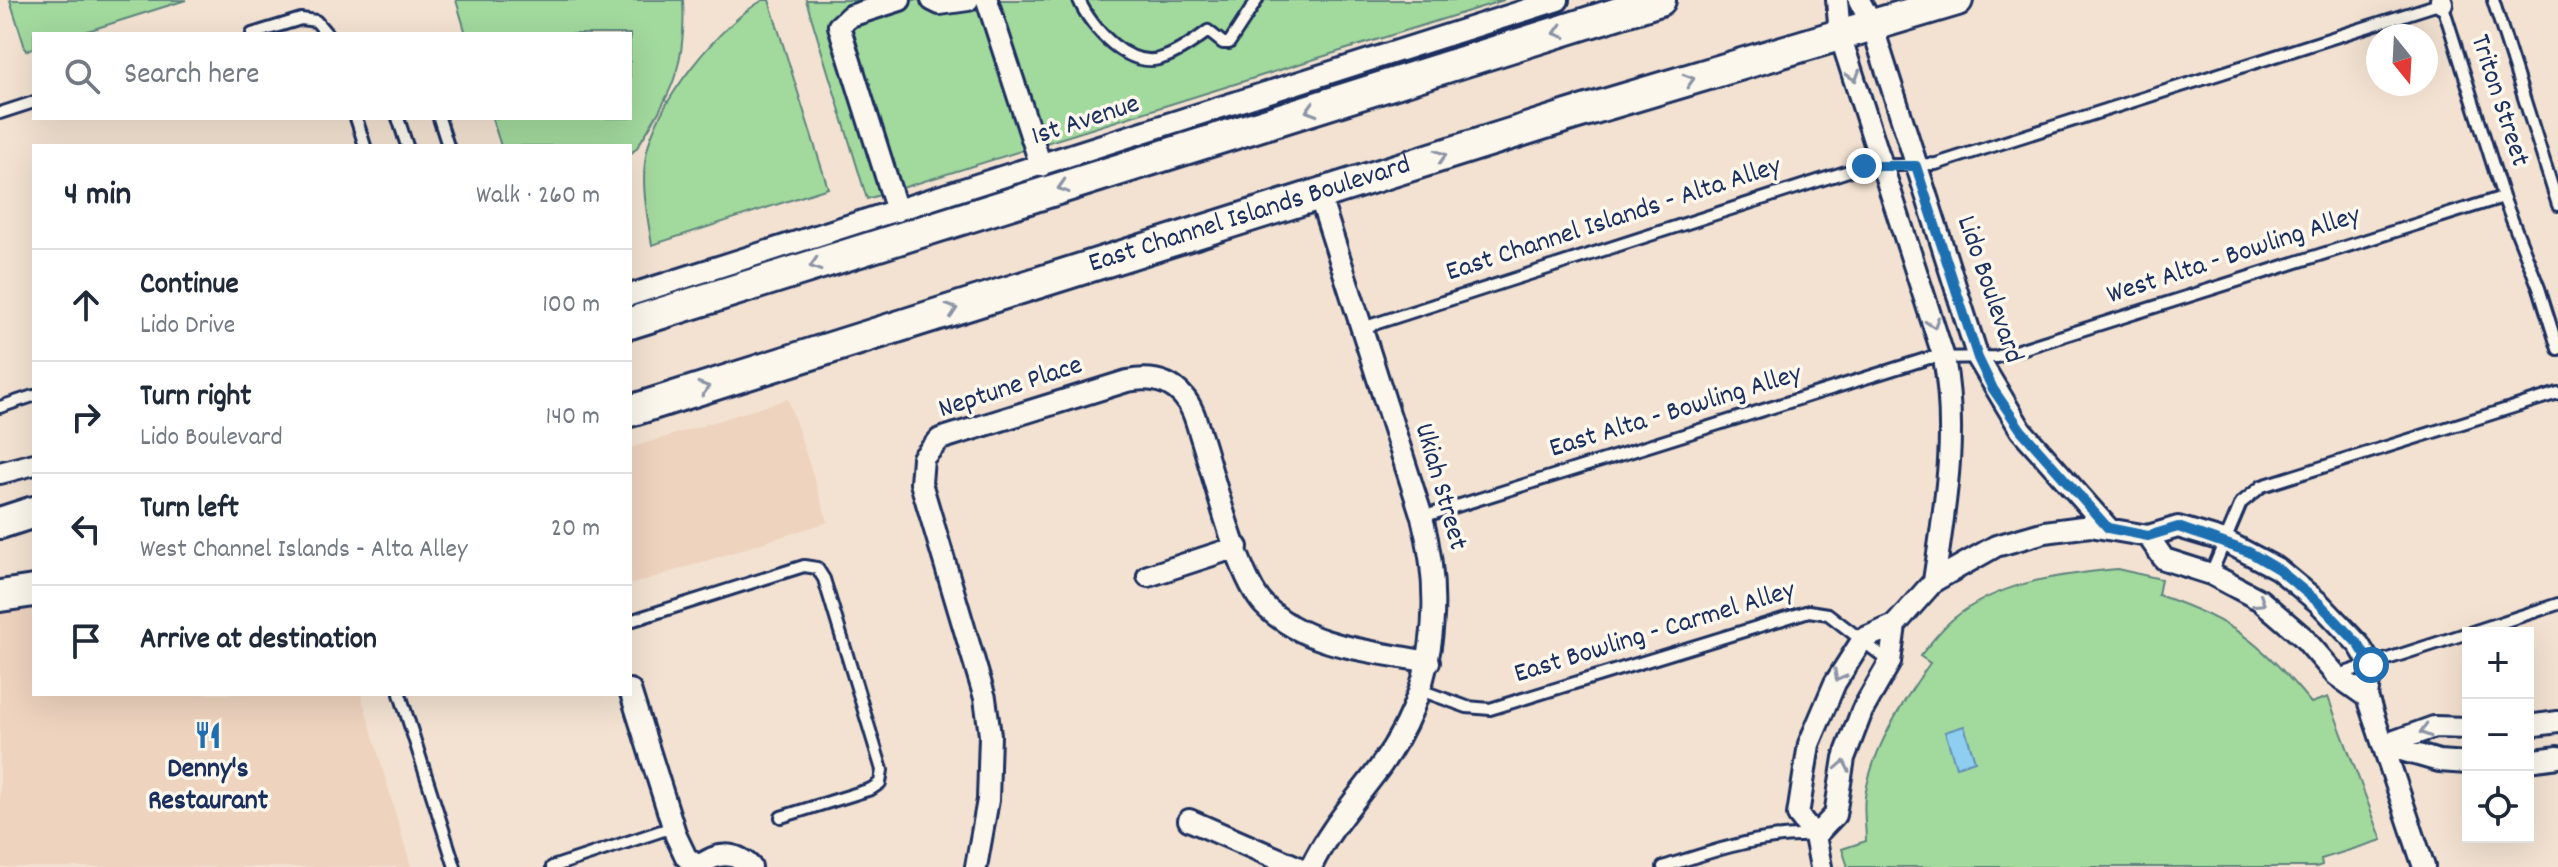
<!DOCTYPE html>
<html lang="en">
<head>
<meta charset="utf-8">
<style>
  :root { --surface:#fff; --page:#f2f2f3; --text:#1f2937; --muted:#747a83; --line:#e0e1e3 }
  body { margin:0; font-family:Dekko,sans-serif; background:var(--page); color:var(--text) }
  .controls { position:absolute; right:24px; bottom:24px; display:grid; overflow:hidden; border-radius:0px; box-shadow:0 8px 32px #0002 }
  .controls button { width:72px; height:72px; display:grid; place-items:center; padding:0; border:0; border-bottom:2px solid var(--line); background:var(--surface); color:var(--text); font:40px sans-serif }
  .compass { position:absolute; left:2366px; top:24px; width:72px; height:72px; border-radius:50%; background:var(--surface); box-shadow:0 8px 32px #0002; rotate:162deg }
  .stop { position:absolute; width:24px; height:24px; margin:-18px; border:6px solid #1f6fb2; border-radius:50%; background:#fff }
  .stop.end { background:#1f6fb2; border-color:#fff; box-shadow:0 2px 8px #0008 }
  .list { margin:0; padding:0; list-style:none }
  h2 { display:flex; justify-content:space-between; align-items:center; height:104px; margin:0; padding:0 32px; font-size:34px }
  h2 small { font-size:26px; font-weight:400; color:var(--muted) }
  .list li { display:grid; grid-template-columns:52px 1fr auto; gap:24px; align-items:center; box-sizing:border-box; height:112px; padding:0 32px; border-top:2px solid var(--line) }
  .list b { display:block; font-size:30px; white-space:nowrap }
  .list p { margin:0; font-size:26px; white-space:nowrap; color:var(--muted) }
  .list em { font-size:26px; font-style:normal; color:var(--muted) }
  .icon { flex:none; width:44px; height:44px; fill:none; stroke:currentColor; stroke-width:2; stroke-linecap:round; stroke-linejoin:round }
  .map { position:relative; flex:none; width:2558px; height:867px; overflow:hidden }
  .search { position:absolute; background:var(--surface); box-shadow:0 8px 32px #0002; left:32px; top:32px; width:600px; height:88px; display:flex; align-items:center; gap:20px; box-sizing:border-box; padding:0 28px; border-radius:0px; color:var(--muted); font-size:30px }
  .panel { position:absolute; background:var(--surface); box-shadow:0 8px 32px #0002; left:32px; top:144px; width:600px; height:552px; border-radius:0px }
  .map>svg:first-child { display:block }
  .built { fill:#eed3be }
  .green { fill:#a2d99d; stroke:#5e847e; stroke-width:2 }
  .water { fill:#8fcef0; stroke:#618eb6; stroke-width:2 }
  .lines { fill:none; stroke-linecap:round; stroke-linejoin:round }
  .lane-casing { stroke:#1b2f5e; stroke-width:16 }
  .street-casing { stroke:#1b2f5e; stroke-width:26 }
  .secondary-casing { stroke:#1b2f5e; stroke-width:36 }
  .lane { stroke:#fbf7ec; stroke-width:10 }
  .street { stroke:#fbf7ec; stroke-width:20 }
  .secondary { stroke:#fbf7ec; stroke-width:30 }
  .oneway { stroke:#8b93a5 }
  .route { stroke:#1f6fb2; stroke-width:10 }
  .labels { text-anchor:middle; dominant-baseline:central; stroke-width:7; stroke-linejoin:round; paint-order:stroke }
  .street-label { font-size:28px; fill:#1b2f5e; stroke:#fbf7ec }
  .poi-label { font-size:28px; font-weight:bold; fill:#1b2f5e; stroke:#fbf7ec }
</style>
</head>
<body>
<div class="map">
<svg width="2558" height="867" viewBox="0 0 2558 867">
  <rect width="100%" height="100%" fill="#f3e2d1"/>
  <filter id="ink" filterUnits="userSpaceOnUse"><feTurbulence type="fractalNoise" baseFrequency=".0125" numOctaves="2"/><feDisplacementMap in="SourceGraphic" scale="16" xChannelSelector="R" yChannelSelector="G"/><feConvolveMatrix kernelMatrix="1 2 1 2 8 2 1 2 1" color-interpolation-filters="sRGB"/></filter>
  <g filter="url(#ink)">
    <path class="built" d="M 788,399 L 828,522 L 630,585 L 630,448 Z
      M 34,591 L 34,694 L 361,694 L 411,867 L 0,867 L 0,596 Z"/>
    <path class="green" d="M 10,0 L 186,0 L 78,34 L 34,34 L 34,48 L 26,51 Z
      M 456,0 L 683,0 C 687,67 671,94 636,149 L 630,154 L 630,146 L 501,146 L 492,118 L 630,118 L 630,34 L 466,34 Z
      M 763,0 L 769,0 L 828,188 L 652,245 C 647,215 640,181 647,151 C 658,101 719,25 763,0 Z
      M 806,0 L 1504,0 L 867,199 Z
      M 2117,569 L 2161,579 L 2158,595 C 2234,621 2260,642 2311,703 L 2328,697 L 2382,840 L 2321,859 L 2322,865 L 2316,867 L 1848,867 L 1842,849 L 1866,841 C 1866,827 1863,811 1865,797 C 1871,751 1903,701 1930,663 L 1920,656 C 1930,644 1941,629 1953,619 C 1999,581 2061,575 2117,569 Z"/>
    <path class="water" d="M 1964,726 L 1975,761 L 1956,767 L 1945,732 Z"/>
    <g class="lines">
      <g class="lane-casing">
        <path id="lane" d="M 1079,0 C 1091,28 1130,72 1165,57 C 1179,52 1196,40 1208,31 L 1223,43 L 1229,43 L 1257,0
          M 2493,0 L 2558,205
          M 252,34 L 301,19 L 316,21 L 327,34
          M 0,113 L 34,102
          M 356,118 L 365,146
          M 398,118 L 407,146
          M 439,118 L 448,146
          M 1362,328 L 1864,166 L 1936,164 L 2442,3 L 2503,197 L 2539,288 L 2558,349
          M 0,407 L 33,396
          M 1422,517 L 1929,358 L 1996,357 L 2503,197
          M 2211,574 L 2241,503 L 2262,486 L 2558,393
          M 630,621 L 804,566 L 817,568 L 824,579 L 882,770 L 880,783 L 871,789 L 781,817
          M 2469,633 L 2558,604
          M 2338,675 L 2468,633
          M 1420,690 L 1467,707 L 1490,709 L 1809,611 L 1828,614 L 1890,662
          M 400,694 L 455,867
          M 552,867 L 673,827
          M 1663,867 C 1713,851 1760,834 1813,836"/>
      </g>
      <g class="street-casing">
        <path id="street" d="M 932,0 L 940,4 L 968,0
          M 987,0 L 1041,166
          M 1837,0 L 1840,35 L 1944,358 C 1958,434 1945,506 1934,581
          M 1859,0 L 1872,25 L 1978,358 L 2021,430 L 2108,528
          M 2441,0 L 2442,3
          M 897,211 L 839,26 L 850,16 L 900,0
          M 630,295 L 1558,0
          M 0,473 L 34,464
          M 2148,536 L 2164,559 L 2211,574 L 2260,600 L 2303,637 L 2336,675 L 2367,697
          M 1148,576 L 1237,547
          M 630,690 L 676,836 L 686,857 L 698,867
          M 2528,726 L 2558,722
          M 2384,745 L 2434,727 L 2468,728
          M 2384,745 L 2439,761 L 2468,763
          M 2528,761 L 2558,757
          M 1189,820 L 1297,867
          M 1815,836 L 1835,815 L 1844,758 L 1862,711 L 1890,662 L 1895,625
          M 699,867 C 715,852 735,851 751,867
          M 976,867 L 988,800 L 990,735 L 985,698 L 921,483 L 923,458 L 940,439 L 1127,381 C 1147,377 1168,379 1183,396 C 1194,408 1197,425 1202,440 C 1215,480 1238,578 1264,605 C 1306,648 1373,651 1429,662
          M 1311,867 C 1329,829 1355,801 1380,767 C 1434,692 1445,606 1422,517 L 1319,194
          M 1821,867 L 1815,836 L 1798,815 L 1809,744 L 1835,683 L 1863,639 L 1895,625 L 1934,581 L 1996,546 L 2045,532 L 2090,526 L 2148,536 L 2178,527 L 2225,541 L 2278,569 L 2319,603 L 2359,645 L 2371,665 L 2367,697 L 2424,867"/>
      </g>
      <g class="secondary-casing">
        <g id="secondary">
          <path d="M 630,323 L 1660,0"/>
          <path id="s1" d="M 630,411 L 1574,114 L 1957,0"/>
          <path d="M 0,523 L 34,512"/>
          <path d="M 0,596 L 34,591"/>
        </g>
      </g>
      <use href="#lane" class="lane"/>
      <use href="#street" class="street"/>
      <use href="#secondary" class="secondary"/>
    </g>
    <defs><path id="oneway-chevron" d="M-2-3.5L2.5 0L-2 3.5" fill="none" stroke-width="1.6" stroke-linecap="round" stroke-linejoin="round" transform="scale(2)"/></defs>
    <g class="oneway">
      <use href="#oneway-chevron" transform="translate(1559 32) rotate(163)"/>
      <use href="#oneway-chevron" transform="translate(1854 76) rotate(72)"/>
      <use href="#oneway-chevron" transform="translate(1689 80) rotate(-17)"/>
      <use href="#oneway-chevron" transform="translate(1311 110) rotate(163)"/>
      <use href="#oneway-chevron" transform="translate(1441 156) rotate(-17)"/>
      <use href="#oneway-chevron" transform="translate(1063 187) rotate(163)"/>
      <use href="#oneway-chevron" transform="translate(815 265) rotate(163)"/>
      <use href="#oneway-chevron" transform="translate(952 310) rotate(-18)"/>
      <use href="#oneway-chevron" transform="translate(1933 323) rotate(72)"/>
      <use href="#oneway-chevron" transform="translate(704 388) rotate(-17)"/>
      <use href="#oneway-chevron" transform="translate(2260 602) rotate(33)"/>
      <use href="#oneway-chevron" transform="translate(1839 676) rotate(119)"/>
      <use href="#oneway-chevron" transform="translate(2425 731) rotate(163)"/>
      <use href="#oneway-chevron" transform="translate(1843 766) rotate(-79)"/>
    </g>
  </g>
  <g class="lines" filter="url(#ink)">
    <path class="route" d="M 1864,166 L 1916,166 L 1978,358 L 1993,389 L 2021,430 L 2108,528 L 2148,536 L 2178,527 L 2249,552 L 2278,569 L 2319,603 L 2359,645 L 2371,665"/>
  </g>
  <defs>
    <g id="restaurant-bare" transform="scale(2.16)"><path d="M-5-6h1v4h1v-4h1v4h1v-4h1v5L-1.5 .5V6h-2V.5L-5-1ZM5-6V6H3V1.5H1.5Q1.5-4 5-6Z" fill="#1f6fb2" stroke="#fbf7ec" stroke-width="2.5" paint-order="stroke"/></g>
  </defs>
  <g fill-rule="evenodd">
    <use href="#restaurant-bare" x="208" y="735"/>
  </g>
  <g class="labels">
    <g class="street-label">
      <text transform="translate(2498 101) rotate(72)">Triton Street</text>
      <text transform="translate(1086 122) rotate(-18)">1st Avenue</text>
      <text stroke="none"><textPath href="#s1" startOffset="650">East Channel Islands Boulevard</textPath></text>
      <text transform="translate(1614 221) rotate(-18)">East Channel Islands - Alta Alley</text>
      <text transform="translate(2234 257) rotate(-18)">West Alta - Bowling Alley</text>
      <text transform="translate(1988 290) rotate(71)">Lido Boulevard</text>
      <text transform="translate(1011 389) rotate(-18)">Neptune Place</text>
      <text transform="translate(1676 413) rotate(-17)">East Alta - Bowling Alley</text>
      <text transform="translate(1439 487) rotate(74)">Ukiah Street</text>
      <text transform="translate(1655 634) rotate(-17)">East Bowling - Carmel Alley</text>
    </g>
    <g class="poi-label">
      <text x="208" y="771">Denny's<tspan x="208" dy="32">Restaurant</tspan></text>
    </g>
  </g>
</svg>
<div class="controls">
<button>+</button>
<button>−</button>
<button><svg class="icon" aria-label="locate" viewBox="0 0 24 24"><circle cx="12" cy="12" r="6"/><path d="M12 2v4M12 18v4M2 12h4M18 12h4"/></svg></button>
</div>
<svg class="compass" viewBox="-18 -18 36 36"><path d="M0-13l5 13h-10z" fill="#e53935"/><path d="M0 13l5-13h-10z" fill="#747a83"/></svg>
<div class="stop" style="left:2371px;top:665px"></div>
<div class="stop end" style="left:1864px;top:166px"></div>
<div class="search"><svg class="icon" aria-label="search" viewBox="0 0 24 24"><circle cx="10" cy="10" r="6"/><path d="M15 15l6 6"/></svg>Search here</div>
<section class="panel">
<h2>4 min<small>Walk · 260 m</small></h2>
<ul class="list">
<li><svg class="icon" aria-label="ahead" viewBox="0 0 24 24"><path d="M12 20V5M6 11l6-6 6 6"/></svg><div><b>Continue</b><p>Lido Drive</p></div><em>100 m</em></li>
<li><svg class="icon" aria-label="right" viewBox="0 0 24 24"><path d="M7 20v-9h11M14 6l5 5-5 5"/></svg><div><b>Turn right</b><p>Lido Boulevard</p></div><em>140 m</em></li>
<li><svg class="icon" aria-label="left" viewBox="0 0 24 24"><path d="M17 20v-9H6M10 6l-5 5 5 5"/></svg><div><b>Turn left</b><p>West Channel Islands - Alta Alley</p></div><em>20 m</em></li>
<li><svg class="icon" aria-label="arrive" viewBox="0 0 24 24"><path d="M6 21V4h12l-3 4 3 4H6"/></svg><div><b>Arrive at destination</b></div></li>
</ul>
</section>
</div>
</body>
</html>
